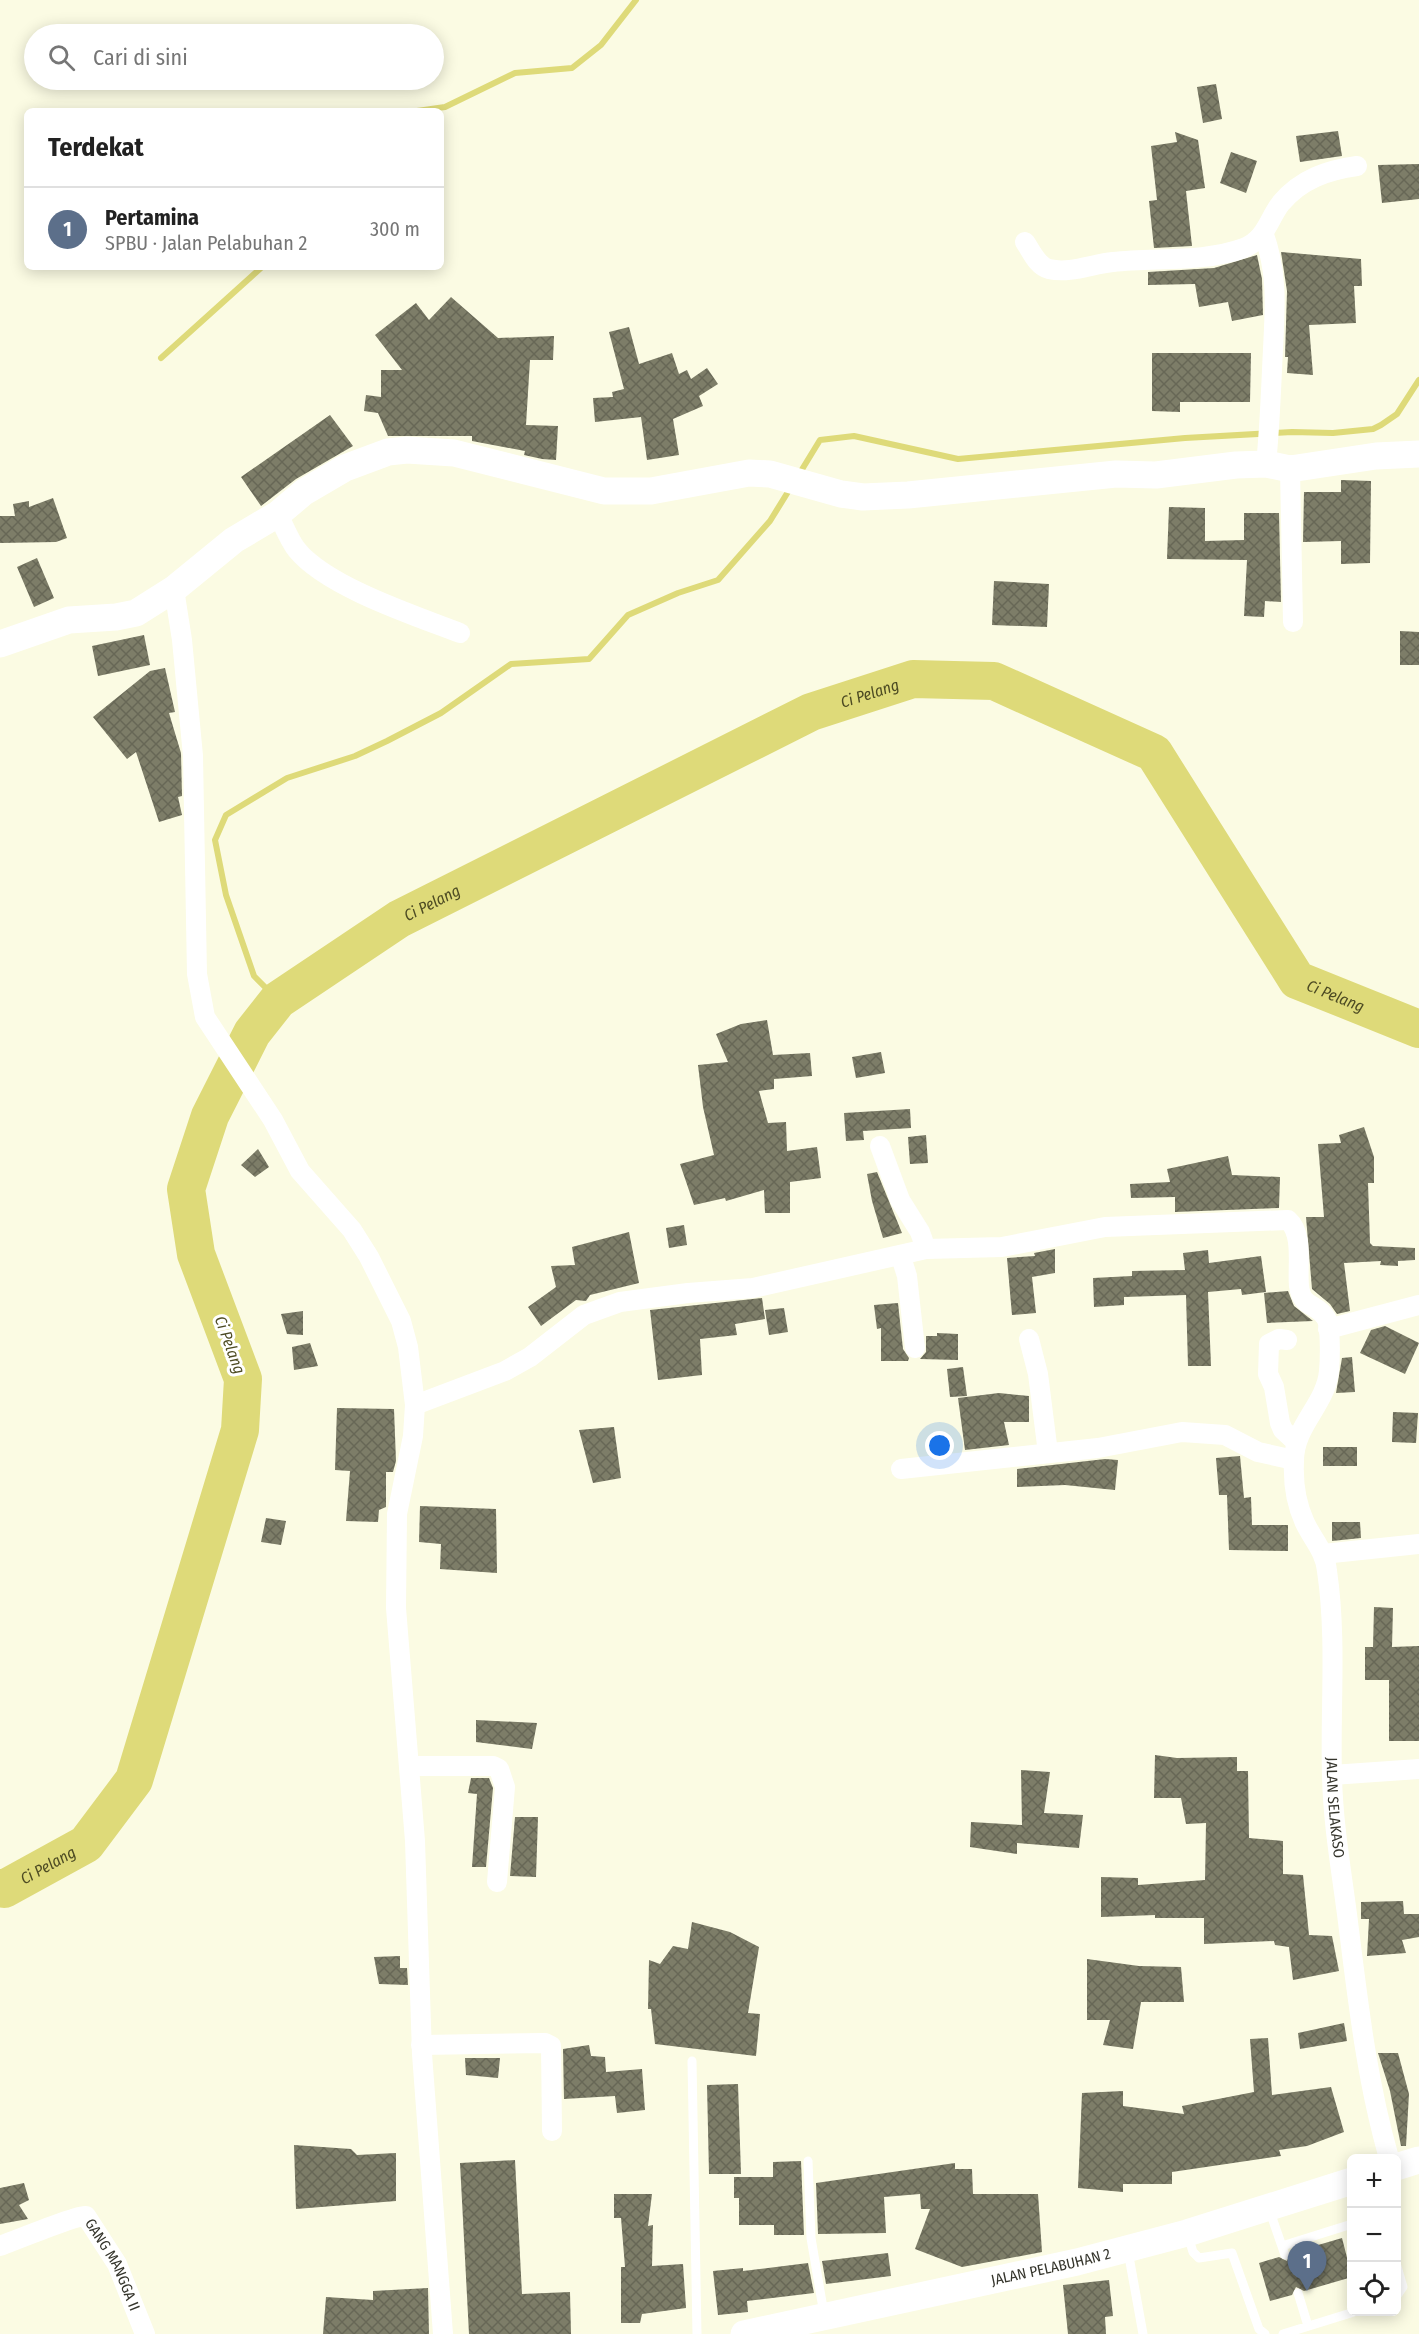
<!DOCTYPE html>
<html lang="id">
<head>
<meta charset="utf-8">
<style>
  :root { --surface:#fff; --page:#f2f2f2; --text:#222; --muted:#767676; --line:#e0e0e0; --accent:#7c3aed }
  body { margin:0; font-family:"Fira Sans Condensed",sans-serif; background:var(--page); color:var(--text) }
  .controls { position:absolute; right:18px; bottom:18px; display:grid; overflow:hidden; border-radius:9px; box-shadow:0 3px 15px #0003 }
  .controls button { width:54px; height:54px; display:grid; place-items:center; padding:0; border:0; border-bottom:2px solid var(--line); background:var(--surface); color:var(--text); font:30px sans-serif }
  .you { position:absolute; left:940px; top:1446px; width:21px; height:21px; margin:-15px; border:4px solid #fff; border-radius:50%; background:#1a73e8; box-shadow:0 0 0 9px #1a73e833 }
  .badge { display:grid; place-items:center; width:39px; height:39px; border-radius:50%; background:var(--accent); color:#fff; font-size:20px; font-weight:700 }
  .pin { position:absolute; translate:-50% -50px; filter:drop-shadow(0 2px 3px #0008) }
  .pin::after { content:''; position:absolute; top:32px; width:21px; height:18px; background:inherit; clip-path:polygon(0 0,100% 0,50% 100%) }
  .list { margin:0; padding:0; list-style:none }
  h2 { display:flex; justify-content:space-between; align-items:center; height:78px; margin:0; padding:0 24px; font-size:26px }
  h2 small { font-size:20px; font-weight:400; color:var(--muted) }
  .list li { display:grid; grid-template-columns:39px 1fr auto; gap:18px; align-items:center; box-sizing:border-box; height:84px; padding:0 24px; border-top:2px solid var(--line) }
  .list b { display:block; font-size:22px; white-space:nowrap }
  .list p { margin:0; font-size:20px; white-space:nowrap; color:var(--muted) }
  .list em { font-size:20px; font-style:normal; color:var(--muted) }
  .icon { flex:none; width:33px; height:33px; fill:none; stroke:currentColor; stroke-width:2; stroke-linecap:round; stroke-linejoin:round }
  .map { position:relative; flex:none; width:1419px; height:2334px; overflow:hidden }
  .search { position:absolute; background:var(--surface); box-shadow:0 3px 15px #0003; left:24px; top:24px; width:420px; height:66px; display:flex; align-items:center; gap:15px; box-sizing:border-box; padding:0 21px; border-radius:33px; color:var(--muted); font-size:22px }
  .panel { position:absolute; background:var(--surface); box-shadow:0 3px 15px #0003; left:24px; top:108px; width:420px; height:162px; border-radius:9px }
  .map>svg:first-child { display:block }
  .lines { fill:none; stroke-linecap:round; stroke-linejoin:round }
  .stream { stroke:#deda79; stroke-width:6 }
  .river { stroke:#deda79; stroke-width:38 }
  .building { fill:url(#building-cross-hatch) }
  .lane { stroke:#fff; stroke-width:9 }
  .street { stroke:#fff; stroke-width:20 }
  .secondary { stroke:#fff; stroke-width:27 }
  .labels { text-anchor:middle; dominant-baseline:central; stroke-width:6; stroke-linejoin:round; paint-order:stroke }
  .street-label { font-size:15px; fill:#35352c; stroke:#fff }
  .water-label { font-size:16px; font-style:italic; fill:#4d4b23; stroke:#fff }
</style>
</head>
<body>
<div class="map">
<svg width="1419" height="2334" viewBox="0 0 1419 2334">
  <defs>
    <pattern id="building-cross-hatch" width="8" height="8" patternUnits="userSpaceOnUse" patternTransform="scale(1.5)"><rect width="8" height="8" fill="#7d7d68"/><path d="M0 0l8 8M0 8l8-8" fill="none" stroke="#676756"/></pattern>
  </defs>
  <rect width="100%" height="100%" fill="#fbfbe3"/>
  <g class="lines">
    <path class="stream" d="M 417,111 L 445,107 L 515,73 L 572,68 L 601,45 L 636,0
      M 161,358 L 262,267
      M 798,476 L 820,440 L 854,436 L 958,459 L 1185,438 L 1292,432 L 1333,433 L 1373,429 L 1381,425 L 1397,414 L 1419,380
      M 278,1000 L 254,976 L 226,895 L 215,840 L 226,815 L 287,778 L 355,756 L 387,741 L 441,713 L 511,664 L 589,659 L 628,615 L 678,593 L 718,580 L 770,521 L 791,487"/>
    <path class="river" id="s1" d="M 0,1888 L 4,1889 L 86,1844 L 134,1780 L 240,1430 L 243,1379 L 196,1254 L 186,1189 L 210,1116 L 252,1033 L 278,1000 L 399,919 L 811,712 L 913,679 L 994,681 L 1154,753 L 1297,980 L 1419,1029"/>
  </g>
  <path class="building" d="M 1216,84 L 1222,119 L 1203,123 L 1197,87 Z
    M 1338,131 L 1342,156 L 1300,162 L 1296,136 Z
    M 1175,132 L 1198,140 L 1205,188 L 1186,191 L 1192,246 L 1154,248 L 1149,201 L 1157,200 L 1151,146 L 1177,142 Z
    M 1231,152 L 1257,161 L 1246,193 L 1220,183 Z
    M 1419,164 L 1419,199 L 1382,203 L 1378,165 Z
    M 1281,252 L 1361,259 L 1362,286 L 1354,286 L 1356,323 L 1309,325 L 1313,375 L 1287,373 L 1288,357 L 1285,357 L 1287,291 Z
    M 1257,255 L 1262,279 L 1263,315 L 1232,321 L 1228,302 L 1199,307 L 1195,284 L 1148,285 L 1148,272 L 1214,268 Z
    M 451,297 L 498,338 L 554,336 L 553,360 L 530,360 L 526,425 L 558,426 L 556,460 L 542,459 L 524,455 L 525,451 L 472,441 L 472,436 L 388,436 L 378,413 L 364,411 L 366,395 L 381,397 L 381,370 L 402,370 L 375,335 L 416,303 L 429,320 Z
    M 629,327 L 639,364 L 672,353 L 679,374 L 687,370 L 691,379 L 707,368 L 718,384 L 699,396 L 703,406 L 673,419 L 679,455 L 647,460 L 641,417 L 595,422 L 593,398 L 613,397 L 612,392 L 624,389 L 609,332 Z
    M 1152,353 L 1251,353 L 1250,402 L 1180,402 L 1180,412 L 1152,411 Z
    M 330,415 L 353,446 L 296,479 L 261,506 L 241,477 Z
    M 1341,480 L 1371,481 L 1370,563 L 1341,564 L 1341,541 L 1303,542 L 1304,492 L 1341,492 Z
    M 53,498 L 67,538 L 56,542 L 0,543 L 0,516 L 15,516 L 13,504 L 29,501 L 29,507 Z
    M 1169,507 L 1205,508 L 1205,541 L 1244,540 L 1244,513 L 1279,513 L 1281,602 L 1265,601 L 1264,617 L 1244,616 L 1247,560 L 1167,559 Z
    M 37,558 L 54,598 L 34,607 L 17,567 Z
    M 994,581 L 1049,584 L 1047,627 L 992,625 Z
    M 1400,631 L 1419,632 L 1419,665 L 1400,665 Z
    M 144,635 L 150,665 L 98,676 L 92,646 Z
    M 165,668 L 175,712 L 169,713 L 181,753 L 182,796 L 178,797 L 182,815 L 159,822 L 136,752 L 127,759 L 93,717 L 150,671 Z
    M 767,1020 L 773,1055 L 810,1053 L 812,1076 L 774,1079 L 774,1089 L 759,1091 L 768,1123 L 786,1122 L 787,1151 L 817,1147 L 821,1178 L 790,1182 L 790,1213 L 765,1213 L 764,1190 L 726,1201 L 725,1198 L 694,1205 L 680,1164 L 714,1155 L 703,1107 L 698,1065 L 728,1062 L 716,1034 L 741,1024 Z
    M 881,1052 L 885,1073 L 856,1078 L 852,1057 Z
    M 910,1109 L 911,1128 L 863,1131 L 864,1140 L 846,1141 L 844,1113 Z
    M 1364,1127 L 1374,1157 L 1374,1183 L 1368,1183 L 1370,1243 L 1373,1246 L 1415,1248 L 1415,1260 L 1398,1261 L 1398,1266 L 1380,1265 L 1381,1261 L 1344,1263 L 1350,1311 L 1337,1314 L 1330,1304 L 1312,1289 L 1306,1217 L 1324,1217 L 1318,1144 L 1341,1143 L 1339,1135 Z
    M 926,1135 L 928,1163 L 910,1164 L 908,1137 Z
    M 258,1149 L 269,1167 L 255,1177 L 241,1165 Z
    M 1228,1156 L 1232,1175 L 1280,1177 L 1279,1208 L 1175,1212 L 1175,1197 L 1131,1198 L 1130,1184 L 1170,1182 L 1167,1169 Z
    M 877,1172 L 902,1233 L 883,1238 L 872,1201 L 867,1174 Z
    M 684,1225 L 687,1245 L 669,1248 L 666,1228 Z
    M 629,1232 L 639,1283 L 590,1295 L 586,1301 L 576,1300 L 541,1326 L 528,1307 L 556,1287 L 551,1266 L 575,1265 L 572,1247 Z
    M 1055,1249 L 1055,1273 L 1032,1277 L 1036,1313 L 1012,1315 L 1007,1258 L 1035,1256 L 1034,1253 Z
    M 1208,1250 L 1209,1263 L 1261,1256 L 1266,1292 L 1242,1295 L 1241,1289 L 1208,1292 L 1211,1366 L 1188,1366 L 1186,1295 L 1124,1297 L 1124,1305 L 1094,1307 L 1093,1278 L 1132,1276 L 1132,1271 L 1185,1270 L 1183,1253 Z
    M 1288,1291 L 1294,1306 L 1313,1321 L 1267,1323 L 1264,1293 Z
    M 762,1298 L 765,1319 L 735,1324 L 737,1335 L 700,1339 L 702,1375 L 658,1380 L 650,1310 Z
    M 898,1303 L 903,1349 L 909,1358 L 908,1361 L 881,1361 L 881,1328 L 877,1329 L 874,1305 Z
    M 784,1308 L 788,1332 L 769,1335 L 765,1310 Z
    M 303,1311 L 303,1335 L 287,1334 L 281,1314 Z
    M 1385,1326 L 1419,1343 L 1405,1374 L 1360,1353 L 1371,1330 Z
    M 937,1333 L 958,1334 L 958,1360 L 920,1359 L 926,1352 L 926,1336 L 937,1336 Z
    M 310,1343 L 318,1366 L 294,1370 L 292,1347 Z
    M 1352,1357 L 1355,1392 L 1336,1393 L 1342,1358 Z
    M 963,1367 L 967,1396 L 950,1397 L 947,1369 Z
    M 999,1393 L 1029,1396 L 1029,1422 L 1004,1422 L 1009,1445 L 965,1450 L 958,1398 Z
    M 337,1408 L 394,1409 L 396,1461 L 393,1472 L 386,1472 L 386,1507 L 379,1510 L 378,1522 L 346,1521 L 350,1471 L 335,1470 Z
    M 1393,1412 L 1418,1413 L 1416,1443 L 1392,1442 Z
    M 614,1427 L 621,1478 L 593,1483 L 579,1430 Z
    M 1323,1447 L 1357,1447 L 1357,1466 L 1323,1466 Z
    M 1240,1456 L 1244,1498 L 1251,1497 L 1252,1525 L 1288,1525 L 1288,1551 L 1229,1550 L 1227,1495 L 1219,1495 L 1216,1458 Z
    M 1105,1459 L 1118,1460 L 1115,1490 L 1065,1485 L 1017,1487 L 1017,1469 Z
    M 420,1506 L 496,1509 L 497,1573 L 440,1569 L 441,1544 L 419,1542 Z
    M 266,1518 L 286,1521 L 281,1545 L 261,1542 Z
    M 1332,1522 L 1360,1522 L 1361,1538 L 1332,1541 Z
    M 1374,1607 L 1393,1608 L 1392,1647 L 1419,1646 L 1419,1741 L 1389,1741 L 1389,1680 L 1365,1680 L 1365,1647 L 1373,1647 Z
    M 476,1720 L 537,1723 L 532,1749 L 476,1742 Z
    M 1155,1755 L 1177,1758 L 1237,1757 L 1237,1771 L 1248,1771 L 1249,1838 L 1283,1841 L 1283,1874 L 1303,1875 L 1309,1935 L 1332,1936 L 1339,1971 L 1293,1980 L 1289,1947 L 1275,1945 L 1274,1941 L 1204,1944 L 1204,1918 L 1155,1918 L 1155,1915 L 1101,1917 L 1101,1877 L 1138,1878 L 1138,1885 L 1205,1880 L 1206,1823 L 1186,1824 L 1181,1798 L 1154,1798 Z
    M 1021,1770 L 1050,1772 L 1044,1813 L 1083,1815 L 1079,1848 L 1017,1843 L 1017,1854 L 970,1847 L 971,1822 L 1022,1825 Z
    M 471,1778 L 489,1778 L 493,1788 L 486,1867 L 472,1867 L 477,1794 L 468,1793 Z
    M 515,1817 L 538,1817 L 536,1877 L 510,1876 Z
    M 1403,1901 L 1404,1914 L 1419,1914 L 1419,1937 L 1402,1940 L 1406,1953 L 1367,1956 L 1369,1919 L 1361,1919 L 1361,1902 Z
    M 692,1922 L 730,1932 L 759,1947 L 748,2013 L 760,2014 L 756,2056 L 655,2044 L 651,2009 L 648,2009 L 649,1960 L 660,1964 L 673,1946 L 688,1949 Z
    M 400,1956 L 400,1968 L 407,1968 L 408,1985 L 379,1984 L 374,1957 Z
    M 1087,1959 L 1139,1966 L 1181,1967 L 1184,2002 L 1141,2002 L 1133,2049 L 1103,2045 L 1110,2020 L 1087,2020 Z
    M 1344,2023 L 1347,2041 L 1300,2049 L 1298,2033 Z
    M 1268,2038 L 1272,2095 L 1331,2087 L 1344,2132 L 1307,2146 L 1279,2150 L 1281,2156 L 1172,2172 L 1172,2184 L 1123,2184 L 1123,2192 L 1078,2188 L 1082,2093 L 1123,2091 L 1123,2106 L 1184,2114 L 1182,2106 L 1254,2092 L 1250,2039 Z
    M 589,2045 L 591,2056 L 605,2057 L 606,2072 L 642,2069 L 645,2110 L 617,2113 L 615,2096 L 564,2099 L 563,2049 Z
    M 1378,2053 L 1398,2053 L 1409,2094 L 1406,2146 L 1401,2146 L 1390,2091 Z
    M 465,2058 L 500,2058 L 498,2078 L 466,2075 Z
    M 738,2084 L 741,2174 L 709,2174 L 707,2085 Z
    M 294,2145 L 351,2149 L 357,2155 L 396,2153 L 396,2201 L 296,2209 Z
    M 515,2160 L 522,2294 L 570,2292 L 571,2334 L 469,2334 L 460,2163 Z
    M 801,2161 L 804,2235 L 774,2235 L 774,2225 L 739,2225 L 739,2198 L 734,2198 L 734,2177 L 773,2177 L 773,2162 Z
    M 955,2163 L 955,2169 L 972,2169 L 973,2194 L 1038,2194 L 1042,2252 L 962,2267 L 915,2249 L 930,2209 L 921,2209 L 920,2194 L 884,2197 L 886,2233 L 818,2234 L 816,2183 Z
    M 24,2183 L 29,2200 L 19,2205 L 28,2219 L 0,2224 L 0,2188 Z
    M 614,2194 L 652,2194 L 648,2226 L 653,2225 L 652,2266 L 683,2264 L 686,2308 L 642,2314 L 640,2323 L 621,2323 L 621,2267 L 625,2267 L 621,2218 L 614,2218 Z
    M 1342,2238 L 1352,2277 L 1304,2291 L 1296,2287 L 1292,2295 L 1270,2301 L 1259,2263 L 1279,2257 L 1287,2261 L 1291,2253 Z
    M 888,2253 L 891,2276 L 826,2284 L 822,2261 Z
    M 808,2263 L 814,2293 L 747,2301 L 748,2312 L 718,2315 L 713,2271 L 743,2268 L 743,2271 Z
    M 1109,2280 L 1113,2316 L 1105,2317 L 1106,2334 L 1068,2334 L 1063,2285 Z
    M 428,2288 L 429,2334 L 323,2334 L 326,2297 L 373,2300 L 373,2291 Z"/>
  <g class="lines">
    <path class="lane" d="M 692,2061 L 697,2334
      M 808,2161 L 811,2238 L 824,2314
      M 1269,2209 L 1285,2255
      M 1188,2236 L 1193,2252 L 1199,2258 L 1232,2253 L 1259,2329 L 1265,2334
      M 1282,2246 L 1352,2224
      M 1128,2251 L 1143,2334
      M 1396,2263 L 1403,2287 L 1396,2297
      M 1298,2293 L 1308,2326
      M 1283,2334 L 1354,2312"/>
    <g class="street">
      <path d="M 1264,235 C 1278,274 1275,309 1273,349 C 1271,388 1270,426 1266,464"/>
      <path d="M 1025,242 C 1032,252 1037,266 1049,269 C 1070,274 1092,264 1113,262 C 1156,257 1203,263 1244,248 C 1266,239 1268,220 1281,203 C 1301,179 1328,170 1357,166"/>
      <path d="M 1290,469 L 1293,622"/>
      <path d="M 278,514 C 284,526 289,540 297,550 C 327,587 416,616 460,633"/>
      <path d="M 174,589 L 182,640 L 193,756 L 197,974 L 205,1017 L 273,1120 L 300,1171 L 352,1230 L 369,1257 L 401,1321 L 408,1347 L 415,1405 L 413,1436 L 397,1514 L 396,1608 L 415,1841 L 422,2054 L 443,2334"/>
      <path d="M 880,1146 L 900,1200 L 920,1232 L 926,1249"/>
      <path d="M 901,1257 L 907,1276 L 915,1348"/>
      <path d="M 1328,1329 L 1419,1305"/>
      <path d="M 1029,1339 L 1038,1374 L 1048,1453"/>
      <path d="M 1287,1340 L 1279,1339 L 1269,1344 L 1268,1374 L 1274,1387 L 1280,1423 L 1283,1430 L 1296,1442"/>
      <path id="s2" d="M 415,1405 L 505,1371 L 530,1357 L 584,1315 L 620,1302 L 688,1293 L 753,1288 L 926,1249 L 1002,1247 L 1105,1227 L 1288,1220 C 1304,1234 1297,1267 1299,1286 C 1302,1309 1316,1302 1326,1318 C 1331,1326 1330,1360 1329,1371 C 1326,1405 1294,1425 1294,1461 C 1293,1481 1296,1504 1305,1523 C 1313,1540 1325,1551 1327,1571 C 1337,1639 1330,1708 1332,1776 C 1333,1825 1342,1874 1348,1922 C 1358,2002 1367,2082 1389,2158"/>
      <path d="M 901,1469 L 1098,1448 L 1182,1432 L 1225,1435 L 1258,1452 L 1294,1460"/>
      <path d="M 1323,1554 L 1419,1544"/>
      <path d="M 410,1766 L 493,1766 L 499,1769 L 505,1787 L 497,1882"/>
      <path d="M 1332,1775 L 1419,1769"/>
      <path d="M 421,2045 L 545,2043 L 551,2046 L 552,2131"/>
      <path id="s3" d="M 0,2246 C 13,2241 80,2214 86,2216 L 117,2264 L 145,2334"/>
    </g>
    <g class="secondary">
      <path d="M 0,644 L 69,620 L 116,617 L 136,613 L 174,589 L 234,540 L 278,514 L 304,492 L 345,468 L 388,452 L 407,450 L 454,453 L 604,491 L 651,491 L 749,473 L 770,474 L 841,494 L 863,497 L 908,495 L 1116,474 L 1156,475 L 1236,465 L 1266,464 L 1290,469 L 1376,456 L 1419,454"/>
      <path d="M 1396,2167 L 1419,2160"/>
      <path id="s4" d="M 744,2334 L 1077,2262 L 1187,2233 L 1352,2181"/>
    </g>
  </g>
  <g class="labels">
    <g class="street-label">
      <text stroke="none"><textPath href="#s2" startOffset="1524">JALAN SELAKASO</textPath></text>
      <text stroke="none"><textPath href="#s3" startOffset="147">GANG MANGGA II</textPath></text>
      <text stroke="none"><textPath href="#s4" startOffset="314">JALAN PELABUHAN 2</textPath></text>
    </g>
    <g class="water-label">
      <text stroke="none"><textPath href="#s1" startOffset="1674">Ci Pelang</textPath></text>
      <text stroke="none"><textPath href="#s1" startOffset="1188">Ci Pelang</textPath></text>
      <text stroke="none"><textPath href="#s1" startOffset="2286">Ci Pelang</textPath></text>
      <text transform="translate(230 1345) rotate(70)">Ci Pelang</text>
      <text stroke="none"><textPath href="#s1" startOffset="54">Ci Pelang</textPath></text>
    </g>
  </g>
</svg>
<div class="controls">
<button>+</button>
<button>−</button>
<button><svg class="icon" aria-label="locate" viewBox="0 0 24 24"><circle cx="12" cy="12" r="6"/><path d="M12 2v4M12 18v4M2 12h4M18 12h4"/></svg></button>
</div>
<div class="you"></div>
<div class="pin badge" style="left:1307px;top:2291px;background:#5c6f8a">1</div>
<div class="search"><svg class="icon" aria-label="search" viewBox="0 0 24 24"><circle cx="10" cy="10" r="6"/><path d="M15 15l6 6"/></svg>Cari di sini</div>
<section class="panel">
<h2>Terdekat<small></small></h2>
<ul class="list">
<li><span class="badge" style="background:#5c6f8a">1</span><div><b>Pertamina</b><p>SPBU · Jalan Pelabuhan 2</p></div><em>300 m</em></li>
</ul>
</section>
</div>
</body>
</html>
